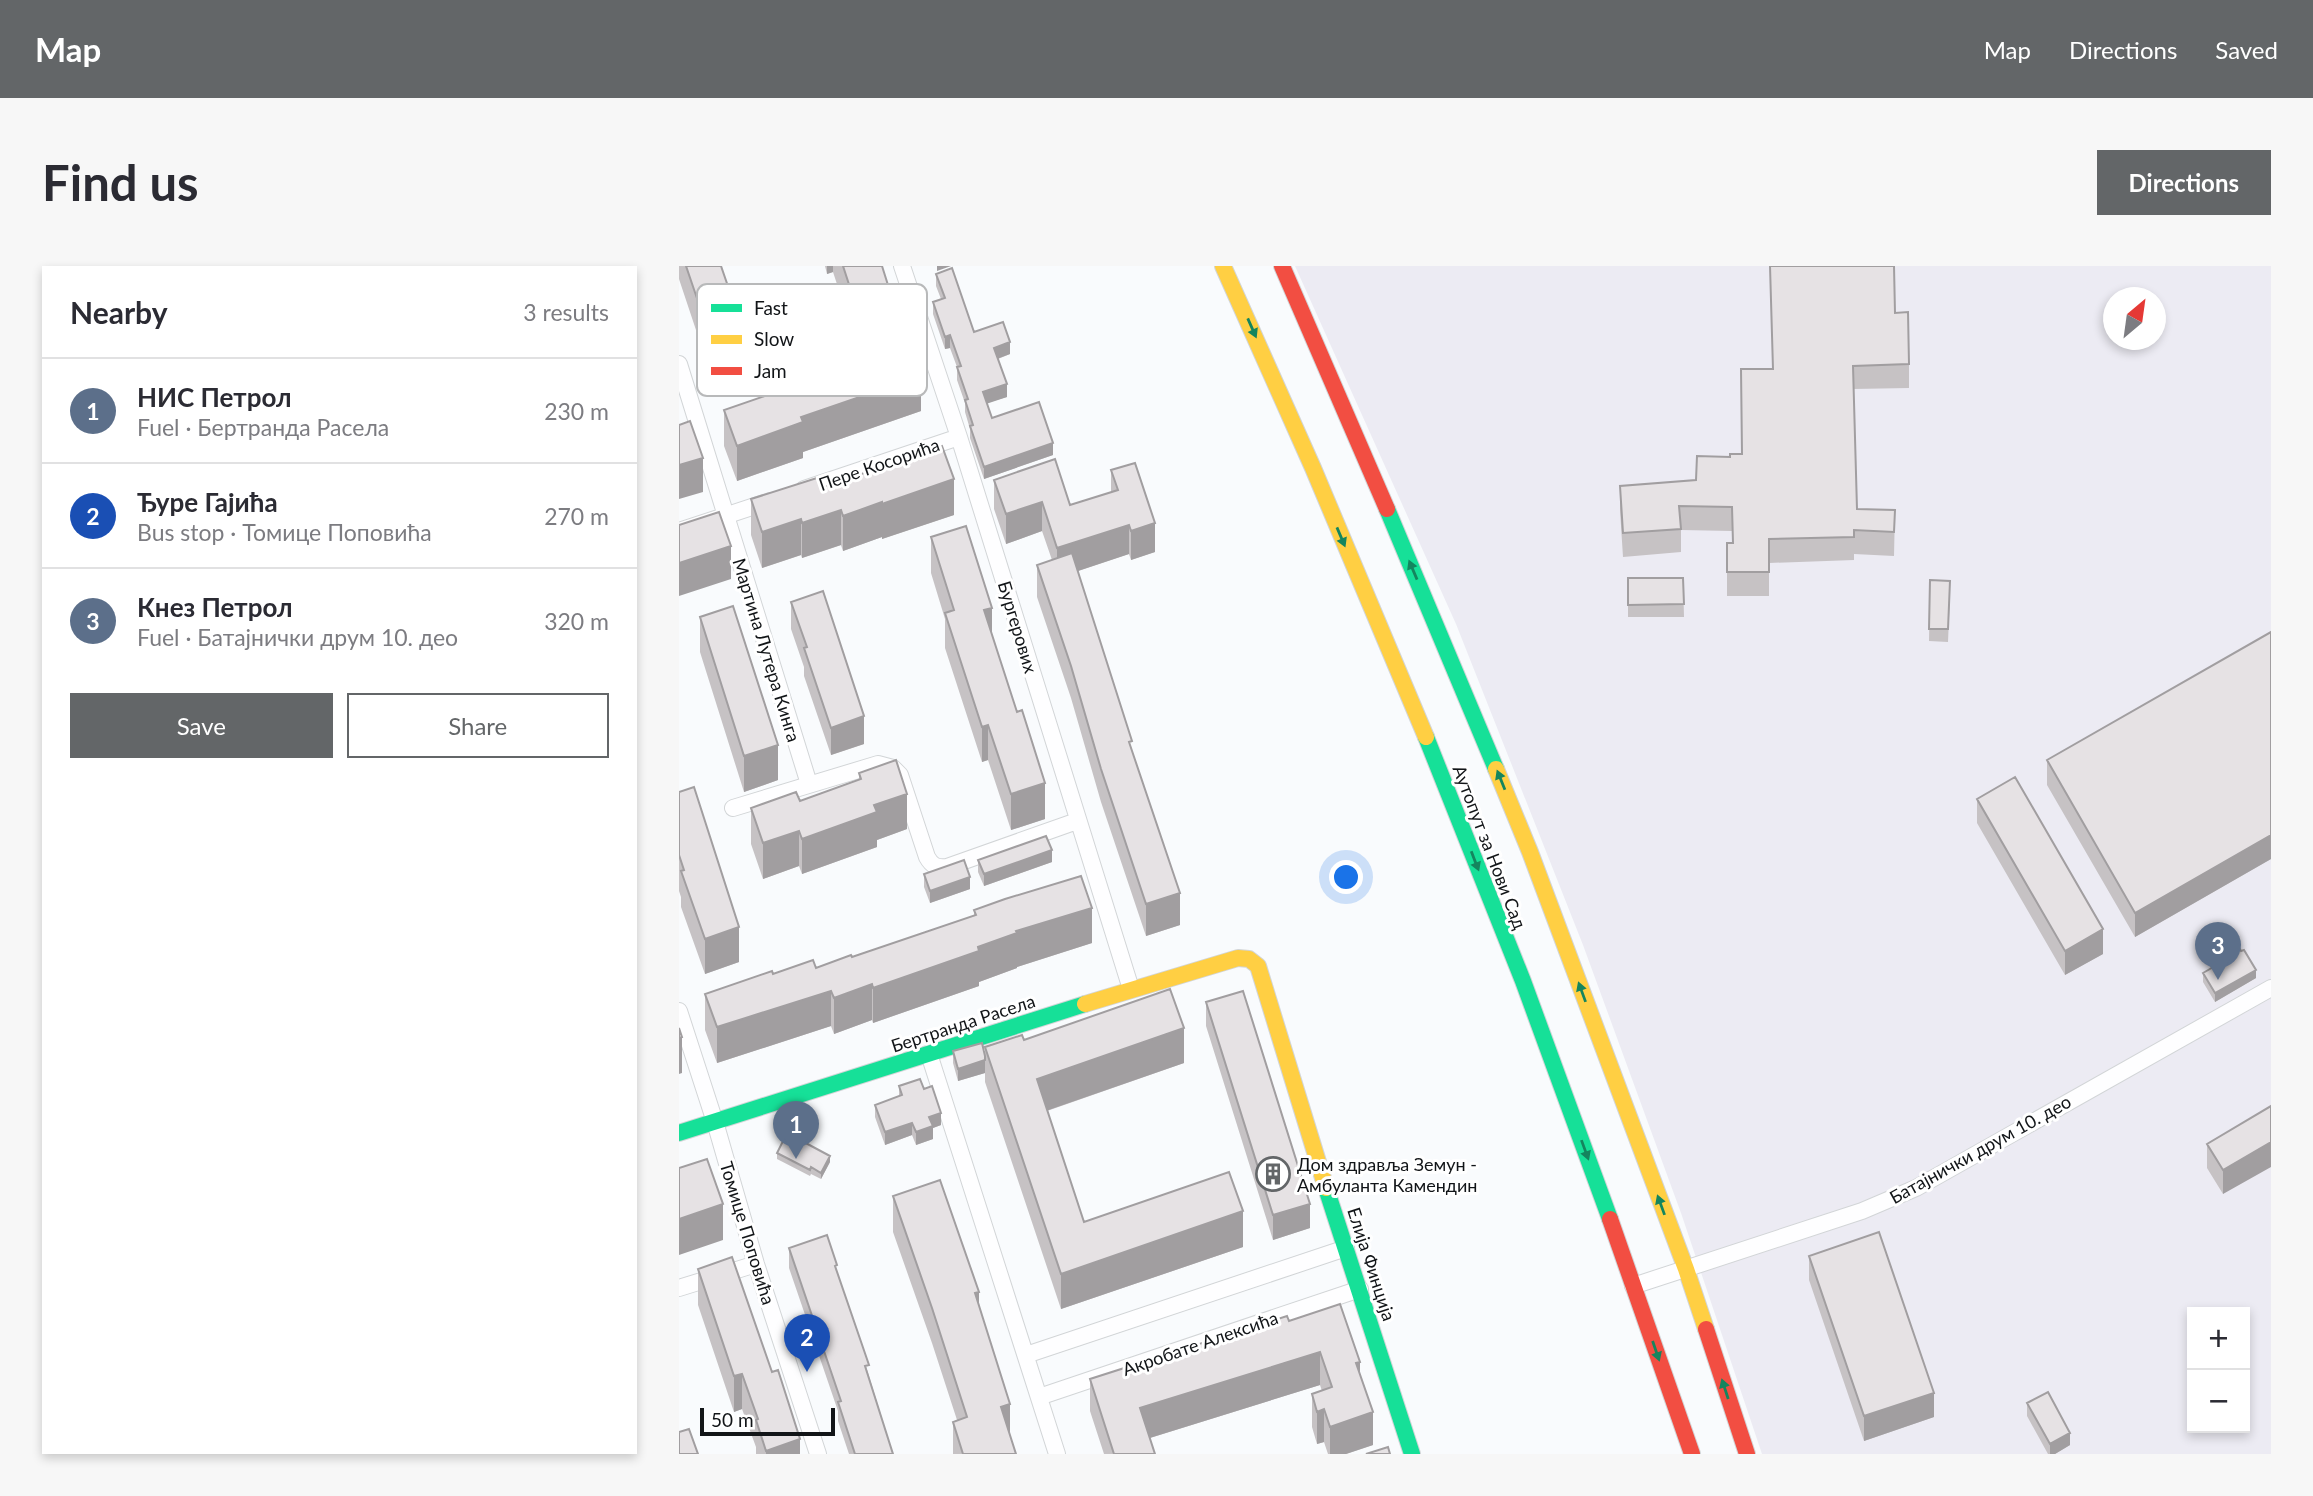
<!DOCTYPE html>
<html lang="en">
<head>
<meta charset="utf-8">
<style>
  :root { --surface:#fff; --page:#f7f7f7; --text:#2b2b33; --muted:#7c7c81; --line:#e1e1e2; --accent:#636668 }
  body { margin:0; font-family:Lato,sans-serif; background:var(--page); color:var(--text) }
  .controls { position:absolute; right:21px; bottom:21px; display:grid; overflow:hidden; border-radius:0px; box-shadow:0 4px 10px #0003 }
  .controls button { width:63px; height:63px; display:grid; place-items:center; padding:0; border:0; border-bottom:2px solid var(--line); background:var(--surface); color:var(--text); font:35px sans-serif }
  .compass { position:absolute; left:1424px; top:21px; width:63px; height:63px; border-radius:50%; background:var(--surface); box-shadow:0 4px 10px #0003; rotate:29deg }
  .scale { position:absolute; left:21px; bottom:18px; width:135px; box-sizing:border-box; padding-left:7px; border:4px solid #121518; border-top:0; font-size:19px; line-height:24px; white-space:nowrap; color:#121518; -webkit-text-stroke:5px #fff; paint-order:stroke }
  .you { position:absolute; left:668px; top:612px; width:24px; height:24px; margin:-18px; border:5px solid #fff; border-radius:50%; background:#1a73e8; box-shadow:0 0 0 10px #1a73e833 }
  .badge { display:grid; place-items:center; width:46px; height:46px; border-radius:50%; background:var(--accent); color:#fff; font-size:23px; font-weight:700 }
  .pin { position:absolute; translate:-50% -58px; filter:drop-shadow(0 2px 4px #0008) }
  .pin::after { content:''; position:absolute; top:37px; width:24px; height:21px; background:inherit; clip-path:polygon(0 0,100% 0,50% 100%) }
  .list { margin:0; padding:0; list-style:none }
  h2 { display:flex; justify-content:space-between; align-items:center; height:91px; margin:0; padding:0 28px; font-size:30px }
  h2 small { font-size:23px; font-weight:400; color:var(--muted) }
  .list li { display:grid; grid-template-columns:46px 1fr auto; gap:21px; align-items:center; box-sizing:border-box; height:105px; padding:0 28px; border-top:2px solid var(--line) }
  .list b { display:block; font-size:26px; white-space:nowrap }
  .list p { margin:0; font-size:23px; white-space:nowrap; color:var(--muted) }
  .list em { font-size:23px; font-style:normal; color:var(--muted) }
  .actions { display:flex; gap:14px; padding:21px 28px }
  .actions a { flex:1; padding:16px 0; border:2px solid var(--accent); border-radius:0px; text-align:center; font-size:24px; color:var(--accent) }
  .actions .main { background:var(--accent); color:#fff }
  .map { position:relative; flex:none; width:1592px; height:1188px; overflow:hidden; border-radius:0px }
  header { display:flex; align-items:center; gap:42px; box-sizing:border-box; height:98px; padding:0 35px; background:var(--accent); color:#fff }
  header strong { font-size:33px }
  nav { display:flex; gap:38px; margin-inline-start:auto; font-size:24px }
  .intro { display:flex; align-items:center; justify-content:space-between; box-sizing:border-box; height:168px; padding:0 42px }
  h1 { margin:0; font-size:49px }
  .button { padding:18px 32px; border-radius:0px; background:var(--accent); color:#fff; font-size:24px; font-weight:700 }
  main { display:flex; gap:42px; padding:0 42px }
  aside { flex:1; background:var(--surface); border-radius:0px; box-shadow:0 4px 10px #0003 }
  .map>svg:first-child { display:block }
  .industrial { fill:#ecebf3; fill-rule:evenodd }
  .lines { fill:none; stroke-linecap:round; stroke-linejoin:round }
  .street-casing { stroke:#d2d5d7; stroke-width:18 }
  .fast-casing { stroke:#d2d5d7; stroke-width:18 }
  .slow-casing { stroke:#d2d5d7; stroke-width:18 }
  .jam-casing { stroke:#d2d5d7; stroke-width:18 }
  .street { stroke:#fefeff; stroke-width:16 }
  .fast { stroke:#16e098; stroke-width:16 }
  .slow { stroke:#ffcf43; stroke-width:16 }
  .jam { stroke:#f24e42; stroke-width:16 }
  .wall { fill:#c6c2c4 }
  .shaded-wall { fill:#a19ea0 }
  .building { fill:#e6e2e4; stroke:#a19ea0; stroke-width:2 }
  .oneway { fill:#14855e }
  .labels { text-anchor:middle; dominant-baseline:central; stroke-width:6; stroke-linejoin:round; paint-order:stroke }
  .street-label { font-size:18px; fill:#121518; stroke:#fff }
  .poi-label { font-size:18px; fill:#121518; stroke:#fff; text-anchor:start }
  .key { fill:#fff; stroke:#b8b9ba; stroke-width:2 }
  .key-label { font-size:19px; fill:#121518 }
</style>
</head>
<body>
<header>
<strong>Map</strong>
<nav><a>Map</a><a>Directions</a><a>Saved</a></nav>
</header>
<div class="intro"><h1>Find us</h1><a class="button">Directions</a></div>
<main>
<aside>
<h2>Nearby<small>3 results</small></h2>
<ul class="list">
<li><span class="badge" style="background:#5c6f8a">1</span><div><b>НИС Петрол</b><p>Fuel · Бертранда Расела</p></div><em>230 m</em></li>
<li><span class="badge" style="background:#1a4fb4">2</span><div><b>Ђуре Гајића</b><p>Bus stop · Томице Поповића</p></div><em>270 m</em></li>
<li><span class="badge" style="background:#5c6f8a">3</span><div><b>Кнез Петрол</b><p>Fuel · Батајнички друм 10. део</p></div><em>320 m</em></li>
</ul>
<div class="actions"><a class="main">Save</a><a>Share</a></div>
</aside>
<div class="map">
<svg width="1592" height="1188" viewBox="0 0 1592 1188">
  <rect width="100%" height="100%" fill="#f9fbfd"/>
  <path class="industrial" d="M 616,0 L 1592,0 L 1592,1188 L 1083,1188 L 1002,947 L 904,679 L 777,358 ZM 1434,32 L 1476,32 L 1476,74 L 1434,74 ZM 1513,1046 L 1566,1046 L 1566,1162 L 1513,1162 Z"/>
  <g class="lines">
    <g class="street-casing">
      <path id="street" d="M 223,0 L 280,171 L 452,723
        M 0,98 L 130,518
        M 125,223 L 280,171
        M 0,265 L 91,235
        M 54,542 L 199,498 L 214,502 L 221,509 L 248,591 C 253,600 258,602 268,601 L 398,555
        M 0,745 L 36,856 L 77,998 L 139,1188
        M 250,788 L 378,1188
        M 954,1020 L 1183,945 L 1237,922 L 1592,722
        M 0,1022 L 77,998
        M 347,1089 L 667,982
        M 360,1131 L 681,1023"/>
    </g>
    <g class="fast-casing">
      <path id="fast" d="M 708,243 L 817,503
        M 747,471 L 844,715 L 931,953
        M 0,867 L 406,738
        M 647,922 L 733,1188"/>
    </g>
    <g class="slow-casing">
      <path id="slow" d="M 544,0 L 634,202 L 747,471
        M 817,503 L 851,586 L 1007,1003 L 1027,1063
        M 406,738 L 559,692 L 570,693 L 579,700 L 647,922"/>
    </g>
    <g class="jam-casing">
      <path id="jam" d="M 603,0 L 708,243
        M 931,953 L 1013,1188
        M 1027,1063 L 1068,1188"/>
    </g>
    <use href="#street" class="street"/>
    <use href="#fast" class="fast"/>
    <use href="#slow" class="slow"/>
    <use href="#jam" class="jam"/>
  </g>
  <path class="wall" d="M 0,0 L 42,0 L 65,102 L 31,114 L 20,84 L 20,73 L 0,13 Z
    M 146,0 L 203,0 L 214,71 L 179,82 L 154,6 L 148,8 Z
    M 1091,0 L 1215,0 L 1216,47 L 1230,98 L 1230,122 L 1174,123 L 1178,243 L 1216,244 L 1215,290 L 1175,288 L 1175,294 L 1090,297 L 1090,330 L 1048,330 L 1048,277 L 1054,277 L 1053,265 L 1002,264 L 1002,286 L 944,291 L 941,244 L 941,220 L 1017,214 L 1051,191 L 1063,188 L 1094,103 Z
    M 257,8 L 295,66 L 331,88 L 319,93 L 328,131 L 307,137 L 313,152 L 374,189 L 305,213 L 291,172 L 291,163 L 286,146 L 286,137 L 278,114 L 278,101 L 271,82 L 266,83 L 254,48 L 254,36 L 262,33 L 257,20 Z
    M 119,112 L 242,145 L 124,186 L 124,192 L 58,215 L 45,180 L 45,144 L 119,119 Z
    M 432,204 L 476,286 L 452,294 L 450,288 L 399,305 L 453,486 L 501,659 L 467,670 L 422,536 L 392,432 L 358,331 L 358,299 L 373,294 L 363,265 L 327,278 L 315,243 L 315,214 L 391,239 L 432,226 Z
    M 145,221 L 275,249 L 203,273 L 203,271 L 164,285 L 162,279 L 123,292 L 122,289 L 83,302 L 72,269 L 72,233 Z
    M 252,271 L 366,553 L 332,564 L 309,494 L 303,496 L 266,382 L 266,353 L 252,307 Z
    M 949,312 L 1004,312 L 1005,351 L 949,351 Z
    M 1251,314 L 1271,327 L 1269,376 L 1250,375 Z
    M 112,336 L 185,478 L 152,489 L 125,410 L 125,401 L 112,363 Z
    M 21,351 L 99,514 L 65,526 L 21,386 Z
    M 1592,366 L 1592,593 L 1456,671 L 1368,519 L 1368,494 Z
    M 180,507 L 228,563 L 198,574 L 198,581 L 123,608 L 120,600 L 84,613 L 72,578 L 72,542 L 121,535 L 180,514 Z
    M 0,526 L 60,696 L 26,708 L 2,641 L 2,631 L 0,625 Z
    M 1298,533 L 1424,688 L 1386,709 L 1298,557 Z
    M 299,594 L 373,596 L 305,620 L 299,606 Z
    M 245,608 L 291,623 L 251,637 L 245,621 Z
    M 295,644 L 413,677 L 338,701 L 338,702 L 300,716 L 300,720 L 194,757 L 193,754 L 155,768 L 152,760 L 38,797 L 26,764 L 26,728 L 94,708 L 137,702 L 173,691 L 295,650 Z
    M 1524,680 L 1562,685 L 1577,712 L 1536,736 L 1524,716 L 1524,707 L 1532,702 L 1524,688 Z
    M 527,736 L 631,962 L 594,974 L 527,760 Z
    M 345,774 L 505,797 L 368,845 L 405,956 L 564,981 L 382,1043 L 306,816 L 306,807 L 279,815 L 274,797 L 274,785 L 306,790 L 306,781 Z
    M 220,820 L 245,823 L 262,859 L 254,862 L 254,873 L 237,879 L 233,869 L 206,879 L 196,851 L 196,839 L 220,830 Z
    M 1592,840 L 1544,928 L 1528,902 L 1528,878 Z
    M 98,887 L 151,896 L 142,913 L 132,908 L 131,910 L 98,893 Z
    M 214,930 L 300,1038 L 331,1169 L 337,1188 L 274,1188 L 274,1156 L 278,1154 L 253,1077 L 214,966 Z
    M 110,982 L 158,1006 L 214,1188 L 170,1188 L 159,1155 L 159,1145 L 110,1002 Z
    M 1130,990 L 1255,1151 L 1185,1175 L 1130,1014 Z
    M 19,1003 L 121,1188 L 77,1188 L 77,1181 L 63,1143 L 55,1146 L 19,1039 Z
    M 610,1055 L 681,1109 L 694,1179 L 667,1188 L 649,1188 L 645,1176 L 638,1178 L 633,1161 L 633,1128 L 643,1125 L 641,1119 L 471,1172 L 476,1188 L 425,1188 L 411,1145 L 411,1113 Z
    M 1348,1137 L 1391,1179 L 1376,1188 L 1369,1188 L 1348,1150 Z"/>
  <path class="shaded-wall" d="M 148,0 L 154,0 L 154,6 L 148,8 Z
    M 258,0 L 272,0 L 258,5 Z
    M 214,35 L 214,71 L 179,82 L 179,46 Z
    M 65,67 L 65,102 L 31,114 L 31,79 Z
    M 271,69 L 271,82 L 266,83 L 266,71 Z
    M 331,76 L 331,88 L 315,94 L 315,82 Z
    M 242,110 L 242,145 L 124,186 L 124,192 L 58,215 L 58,180 L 122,151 Z
    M 328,118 L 328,131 L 304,139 L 304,126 Z
    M 374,177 L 374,189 L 305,213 L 305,201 Z
    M 24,192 L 24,226 L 0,233 L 0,199 Z
    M 275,213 L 275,249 L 203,273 L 203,238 Z
    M 203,236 L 203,271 L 164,285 L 164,250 Z
    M 363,236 L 363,265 L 327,278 L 327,248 Z
    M 162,244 L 162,279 L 123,292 L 123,257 Z
    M 122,253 L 122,289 L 83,302 L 83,266 Z
    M 476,257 L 476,286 L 452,294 L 452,265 Z
    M 450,259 L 450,288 L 378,312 L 378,282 Z
    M 52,280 L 52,313 L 0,330 L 0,297 Z
    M 313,342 L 313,377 L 305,344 Z
    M 185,450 L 185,478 L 152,489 L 152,462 Z
    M 309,459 L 309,494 L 303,496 L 303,461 Z
    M 99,479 L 99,514 L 65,526 L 65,490 Z
    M 366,517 L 366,553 L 332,564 L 332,528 Z
    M 228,528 L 228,563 L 198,574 L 198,581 L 123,608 L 123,573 L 195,539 Z
    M 120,565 L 120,600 L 84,613 L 84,577 Z
    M 1592,569 L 1592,593 L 1456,671 L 1456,647 Z
    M 373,584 L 373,596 L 305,620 L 305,608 Z
    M 291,611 L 291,623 L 251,637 L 251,625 Z
    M 501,627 L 501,659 L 467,670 L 467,638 Z
    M 413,642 L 413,677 L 338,701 L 338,702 L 300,716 L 300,720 L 194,757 L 194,722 L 337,665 Z
    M 60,661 L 60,696 L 26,708 L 26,673 Z
    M 1424,663 L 1424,688 L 1386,709 L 1386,685 Z
    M 1577,704 L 1577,712 L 1536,736 L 1536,727 Z
    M 193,718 L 193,754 L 155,768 L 155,732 Z
    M 152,725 L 152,760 L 38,797 L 38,761 Z
    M 505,762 L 505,797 L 358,848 L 358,813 Z
    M 3,771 L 3,807 L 0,808 L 0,772 Z
    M 306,794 L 306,807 L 279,815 L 279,803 Z
    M 262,847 L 262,859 L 254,862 L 254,873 L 237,879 L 237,866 L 250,851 Z
    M 233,857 L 233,869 L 206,879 L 206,866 Z
    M 1592,876 L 1592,901 L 1544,928 L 1544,904 Z
    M 151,890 L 151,896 L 142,913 L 142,907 Z
    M 44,938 L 44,974 L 0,989 L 0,953 Z
    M 631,938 L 631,962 L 594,974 L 594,949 Z
    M 564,945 L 564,981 L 382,1043 L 382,1008 Z
    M 300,1026 L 300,1061 L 296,1027 Z
    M 641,1086 L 641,1119 L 461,1175 L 461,1142 Z
    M 681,1096 L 681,1129 L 677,1097 Z
    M 63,1108 L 63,1143 L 55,1146 L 55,1110 Z
    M 1255,1127 L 1255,1151 L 1185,1175 L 1185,1150 Z
    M 331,1138 L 331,1173 L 322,1141 Z
    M 645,1143 L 645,1176 L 638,1178 L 638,1146 Z
    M 694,1146 L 694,1179 L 667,1188 L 651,1188 L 651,1161 Z
    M 1391,1167 L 1391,1179 L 1376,1188 L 1371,1188 L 1371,1178 Z
    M 121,1173 L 121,1188 L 87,1188 L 87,1185 Z"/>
  <path class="building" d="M 7,0 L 42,0 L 65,67 L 31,79 L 20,48 L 23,47 Z
    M 164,0 L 203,0 L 214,35 L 179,46 Z
    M 1091,0 L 1215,0 L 1216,47 L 1229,46 L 1230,98 L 1174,100 L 1178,243 L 1216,244 L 1215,266 L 1175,264 L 1175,271 L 1090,273 L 1090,306 L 1048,306 L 1048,277 L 1054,277 L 1053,241 L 1000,240 L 1002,263 L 944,267 L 941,220 L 1017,214 L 1018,190 L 1051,191 L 1051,188 L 1063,188 L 1062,103 L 1094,103 Z
    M 273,2 L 295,66 L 324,56 L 331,76 L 315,82 L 328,118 L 304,126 L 313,152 L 360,136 L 374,177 L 305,201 L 291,160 L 294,159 L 286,134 L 289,133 L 278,101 L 282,100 L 271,69 L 266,71 L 254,36 L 266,32 L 257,8 Z
    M 230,76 L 242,110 L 122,151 L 124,156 L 58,180 L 45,144 L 121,118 L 119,112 L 149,101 L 187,91 Z
    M 11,155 L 24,192 L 0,199 L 0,159 Z
    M 263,180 L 275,213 L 203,238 L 203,236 L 164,250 L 162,244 L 123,257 L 122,253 L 83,266 L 72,233 L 141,211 L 145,221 Z
    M 376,193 L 391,239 L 439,224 L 432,204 L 456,197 L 476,257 L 452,265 L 450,259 L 378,282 L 363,236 L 327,248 L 315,214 Z
    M 40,246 L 52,280 L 0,297 L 0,259 Z
    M 287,260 L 313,342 L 305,344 L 338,446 L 343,444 L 366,517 L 332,528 L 309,459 L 303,461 L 266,347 L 275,344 L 252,271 Z
    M 393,287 L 453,475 L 450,476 L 501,627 L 467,638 L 422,503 L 392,400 L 358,299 Z
    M 949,312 L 1004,312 L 1005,338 L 949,339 Z
    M 1251,314 L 1271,315 L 1269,363 L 1250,363 Z
    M 144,325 L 185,450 L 152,462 L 125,382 L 128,381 L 112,336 Z
    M 54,340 L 99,479 L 65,490 L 21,351 Z
    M 1592,366 L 1592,569 L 1456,647 L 1368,494 Z
    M 217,494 L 228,528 L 195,539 L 198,546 L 123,573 L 120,565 L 84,577 L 72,542 L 117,526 L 121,535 L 182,513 L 180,507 Z
    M 1336,511 L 1424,663 L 1386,685 L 1298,533 Z
    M 15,521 L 60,661 L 26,673 L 2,605 L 5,604 L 0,589 L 0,526 Z
    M 367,570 L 373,584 L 305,608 L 299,594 Z
    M 285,594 L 291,611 L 251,625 L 245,608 Z
    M 402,610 L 413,642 L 337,665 L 338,667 L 299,681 L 300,685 L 194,722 L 193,718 L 155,732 L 152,725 L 38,761 L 26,728 L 93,705 L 94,708 L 134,694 L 137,702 L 172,689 L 173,691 L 297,649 L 295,644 L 326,633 Z
    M 1550,665 L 1562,685 L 1565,684 L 1577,704 L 1536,727 L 1524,707 L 1536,700 L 1524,680 Z
    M 491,723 L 505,762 L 358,813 L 405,956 L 550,906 L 564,945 L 382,1008 L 306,781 L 343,769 L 345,774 Z
    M 564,725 L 631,938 L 594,949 L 527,736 Z
    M 0,762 L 3,771 L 0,772 Z
    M 303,777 L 306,790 L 306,794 L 279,803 L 274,785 Z
    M 241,813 L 245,823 L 253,820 L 262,847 L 250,851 L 254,860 L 237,866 L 233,857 L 206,866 L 196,839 L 223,829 L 220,820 Z
    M 1592,840 L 1592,876 L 1544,904 L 1528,878 Z
    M 108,867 L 151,890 L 142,907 L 132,901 L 131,904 L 98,887 Z
    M 28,893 L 44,938 L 0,953 L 0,902 Z
    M 261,914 L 300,1026 L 296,1027 L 331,1138 L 322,1141 L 337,1188 L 284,1188 L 274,1156 L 288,1151 L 253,1042 L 214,930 Z
    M 1200,966 L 1255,1127 L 1185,1150 L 1130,990 Z
    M 148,969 L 158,999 L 156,1000 L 190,1099 L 186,1100 L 214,1188 L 176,1188 L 159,1136 L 162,1135 L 110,982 Z
    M 53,991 L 93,1106 L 99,1104 L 121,1173 L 87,1185 L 77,1154 L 79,1153 L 63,1108 L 55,1110 L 19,1003 Z
    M 661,1038 L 681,1096 L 677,1097 L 694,1146 L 651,1161 L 645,1143 L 638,1146 L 633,1128 L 653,1121 L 641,1086 L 461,1142 L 476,1188 L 435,1188 L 411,1113 L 608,1050 L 610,1055 Z
    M 1369,1126 L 1391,1167 L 1371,1178 L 1348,1137 Z
    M 10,1163 L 19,1188 L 0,1188 L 0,1166 Z
    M 709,1181 L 711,1188 L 687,1188 Z"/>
  <defs><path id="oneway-solid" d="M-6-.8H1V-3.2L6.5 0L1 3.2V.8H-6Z" transform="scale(1.75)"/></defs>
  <g class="oneway">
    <use href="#oneway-solid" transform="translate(573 62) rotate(66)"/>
    <use href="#oneway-solid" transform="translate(662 271) rotate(67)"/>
    <use href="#oneway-solid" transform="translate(734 304) rotate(-113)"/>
    <use href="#oneway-solid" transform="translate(822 514) rotate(-112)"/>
    <use href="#oneway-solid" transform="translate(796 595) rotate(69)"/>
    <use href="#oneway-solid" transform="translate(903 726) rotate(-110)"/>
    <use href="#oneway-solid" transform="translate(906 884) rotate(70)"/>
    <use href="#oneway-solid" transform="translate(982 939) rotate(-110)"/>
    <use href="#oneway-solid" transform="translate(977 1085) rotate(71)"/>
    <use href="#oneway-solid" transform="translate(1046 1123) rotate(-108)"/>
  </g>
  <defs>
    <g id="building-ring" transform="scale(1.75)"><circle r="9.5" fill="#fff" stroke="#636668" stroke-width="1.5"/><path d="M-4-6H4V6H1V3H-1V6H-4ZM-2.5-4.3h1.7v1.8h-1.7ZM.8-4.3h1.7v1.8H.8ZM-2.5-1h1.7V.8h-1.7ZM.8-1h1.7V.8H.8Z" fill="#636668"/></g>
  </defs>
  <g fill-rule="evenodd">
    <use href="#building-ring" x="594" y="908"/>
  </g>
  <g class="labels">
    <g class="street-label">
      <text transform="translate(200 198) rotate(-19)">Пере Косорића</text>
      <text transform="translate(339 361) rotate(73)">Бургерових</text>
      <text transform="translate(88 384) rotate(73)">Мартина Лутера Кинга</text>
      <text transform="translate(811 581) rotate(69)">Аутопут за Нови Сад</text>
      <text transform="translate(284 757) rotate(-18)">Бертранда Расела</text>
      <text transform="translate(1301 883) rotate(-29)">Батајнички друм 10. део</text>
      <text transform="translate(69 967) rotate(73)">Томице Поповића</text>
      <text transform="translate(693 998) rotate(72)">Елија Финција</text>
      <text transform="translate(521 1077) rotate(-19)">Акробате Алексића</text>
    </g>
    <g class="poi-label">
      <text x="618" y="898">Дом здравља Земун -<tspan x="618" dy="21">Амбуланта Камендин</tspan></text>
    </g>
  </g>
  <rect x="18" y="18" width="230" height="112" rx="10" class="key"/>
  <rect x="32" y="38" width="31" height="8" fill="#16e098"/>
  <rect x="32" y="69" width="31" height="9" fill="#ffcf43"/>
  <rect x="32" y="101" width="31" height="8" fill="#f24e42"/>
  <g class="key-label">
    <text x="75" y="49">Fast</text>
    <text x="75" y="80">Slow</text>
    <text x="75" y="112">Jam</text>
  </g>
</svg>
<div class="controls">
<button>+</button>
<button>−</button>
</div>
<svg class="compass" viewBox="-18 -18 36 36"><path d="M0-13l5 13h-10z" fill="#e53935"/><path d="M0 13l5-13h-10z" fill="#7c7c81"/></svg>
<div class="scale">50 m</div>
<div class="you"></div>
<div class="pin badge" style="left:117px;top:893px;background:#5c6f8a">1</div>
<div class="pin badge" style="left:128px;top:1106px;background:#1a4fb4">2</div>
<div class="pin badge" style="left:1539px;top:714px;background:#5c6f8a">3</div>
</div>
</main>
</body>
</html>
